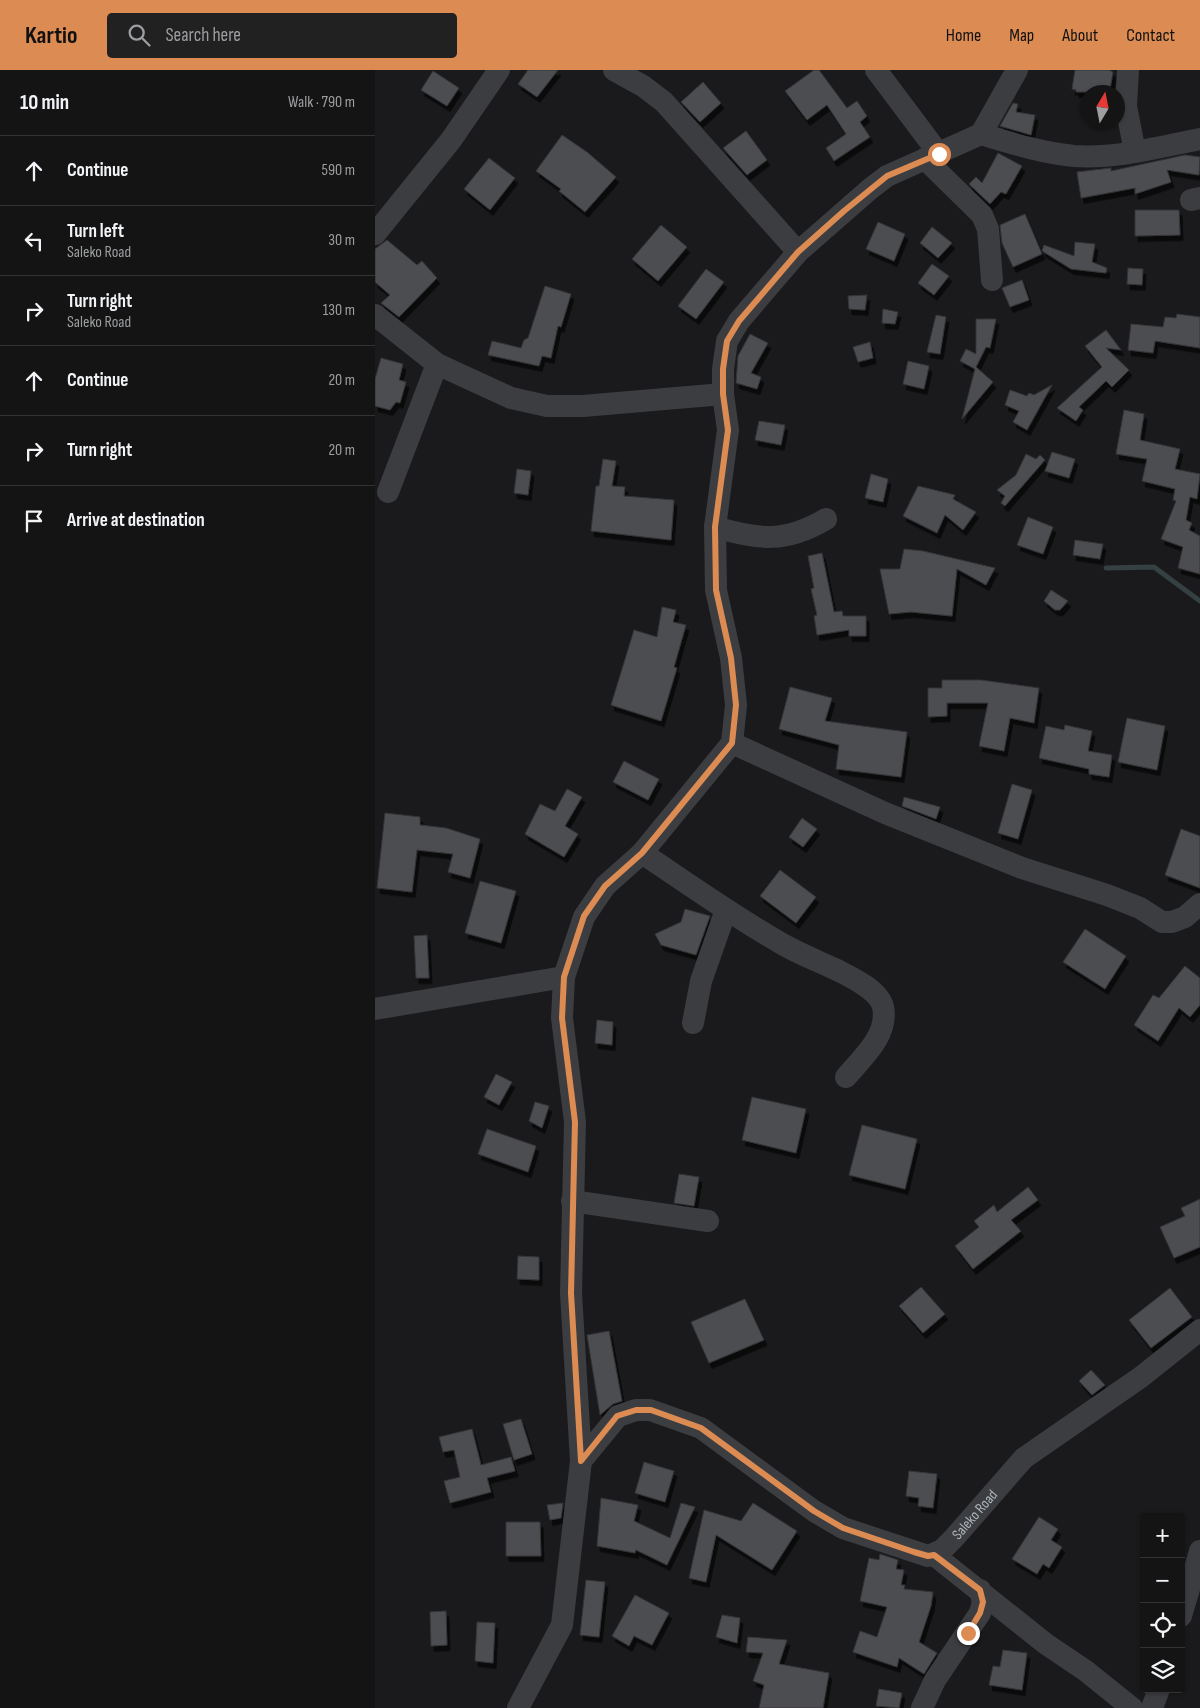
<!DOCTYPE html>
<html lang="en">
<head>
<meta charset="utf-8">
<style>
  :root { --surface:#141415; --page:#212122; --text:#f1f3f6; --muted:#9d9ea0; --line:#333334; --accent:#dc8b52 }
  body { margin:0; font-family:"Sofia Sans Condensed",sans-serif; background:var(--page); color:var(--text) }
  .controls { position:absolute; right:15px; bottom:15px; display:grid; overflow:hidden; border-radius:5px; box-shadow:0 1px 4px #0004 }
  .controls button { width:45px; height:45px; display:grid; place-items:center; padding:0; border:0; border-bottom:1px solid var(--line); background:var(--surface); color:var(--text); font:25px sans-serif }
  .compass { position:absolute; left:705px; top:15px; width:45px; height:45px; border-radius:50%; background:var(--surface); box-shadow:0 1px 4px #0004; rotate:10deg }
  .stop { position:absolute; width:15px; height:15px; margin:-11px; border:4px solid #dc8b52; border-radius:50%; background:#fff }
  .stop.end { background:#dc8b52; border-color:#fff; box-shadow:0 1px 5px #0008 }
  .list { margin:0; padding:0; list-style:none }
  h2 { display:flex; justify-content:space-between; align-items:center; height:65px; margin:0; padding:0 20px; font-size:21px }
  h2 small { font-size:16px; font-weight:400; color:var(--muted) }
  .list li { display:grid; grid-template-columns:32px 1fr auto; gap:15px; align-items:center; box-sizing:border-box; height:70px; padding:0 20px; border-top:1px solid var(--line) }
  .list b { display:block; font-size:19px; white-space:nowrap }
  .list p { margin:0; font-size:16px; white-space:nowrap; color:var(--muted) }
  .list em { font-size:16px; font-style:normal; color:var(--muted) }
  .icon { flex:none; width:28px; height:28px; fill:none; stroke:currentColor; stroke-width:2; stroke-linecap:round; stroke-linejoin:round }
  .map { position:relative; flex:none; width:825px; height:1638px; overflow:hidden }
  header { display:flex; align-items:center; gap:30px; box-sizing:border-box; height:70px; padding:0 25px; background:var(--accent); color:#111 }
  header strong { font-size:24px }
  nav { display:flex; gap:28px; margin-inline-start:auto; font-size:18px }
  .search { width:350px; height:45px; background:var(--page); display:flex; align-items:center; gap:12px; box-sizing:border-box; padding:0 18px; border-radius:5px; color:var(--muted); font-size:19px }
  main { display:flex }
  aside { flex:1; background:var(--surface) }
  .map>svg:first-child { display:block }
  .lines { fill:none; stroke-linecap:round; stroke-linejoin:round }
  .stream { stroke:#354043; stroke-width:5 }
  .building { fill:#4c4e51; stroke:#343538; filter:url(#shadow) }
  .minor { stroke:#3c3d40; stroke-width:22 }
  .route { stroke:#dc8b52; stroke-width:6 }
  .labels { text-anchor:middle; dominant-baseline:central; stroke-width:4; stroke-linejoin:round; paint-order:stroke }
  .street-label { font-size:15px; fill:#aeb5ba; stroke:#151517 }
</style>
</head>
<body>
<header>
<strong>Kartio</strong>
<div class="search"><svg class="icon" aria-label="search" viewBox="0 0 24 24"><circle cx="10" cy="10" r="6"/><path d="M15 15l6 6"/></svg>Search here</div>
<nav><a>Home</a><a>Map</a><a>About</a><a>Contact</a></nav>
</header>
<main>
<aside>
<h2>10 min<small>Walk · 790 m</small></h2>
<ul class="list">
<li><svg class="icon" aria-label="ahead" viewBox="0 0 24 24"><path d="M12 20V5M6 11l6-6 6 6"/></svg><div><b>Continue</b></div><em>590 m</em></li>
<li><svg class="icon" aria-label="left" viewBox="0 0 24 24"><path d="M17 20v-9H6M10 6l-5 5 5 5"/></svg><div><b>Turn left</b><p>Saleko Road</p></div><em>30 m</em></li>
<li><svg class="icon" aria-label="right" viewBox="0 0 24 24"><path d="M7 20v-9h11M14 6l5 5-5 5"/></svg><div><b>Turn right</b><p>Saleko Road</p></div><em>130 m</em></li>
<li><svg class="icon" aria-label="ahead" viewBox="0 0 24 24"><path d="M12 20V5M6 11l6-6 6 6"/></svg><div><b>Continue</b></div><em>20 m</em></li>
<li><svg class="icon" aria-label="right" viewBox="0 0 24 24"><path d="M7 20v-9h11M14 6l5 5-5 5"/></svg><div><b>Turn right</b></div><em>20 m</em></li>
<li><svg class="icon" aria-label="arrive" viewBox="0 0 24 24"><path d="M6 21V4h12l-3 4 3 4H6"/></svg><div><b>Arrive at destination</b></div></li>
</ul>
</aside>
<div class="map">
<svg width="825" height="1638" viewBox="0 0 825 1638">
  <defs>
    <filter id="shadow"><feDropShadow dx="3" dy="5.5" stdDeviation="0" flood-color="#0009"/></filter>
  </defs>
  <rect width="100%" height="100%" fill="#1a1a1c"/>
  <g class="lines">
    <path class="stream" d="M 731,498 L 779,497 L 825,531"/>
  </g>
  <path class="building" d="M 153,0 L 183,0 L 162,27 L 143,14 Z
    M 439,0 L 444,0 L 472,38 L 482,31 L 492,46 L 485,52 L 495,67 L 459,91 L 451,78 L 471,64 L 452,35 L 432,50 L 410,21 Z
    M 700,0 L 734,0 L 738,2 L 735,19 L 723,17 L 722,22 L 701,22 L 701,20 L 697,19 Z
    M 58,1 L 84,18 L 72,36 L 46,20 Z
    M 328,12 L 346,33 L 325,52 L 306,32 Z
    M 638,33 L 643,34 L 641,42 L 660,45 L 656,65 L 625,56 Z
    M 371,61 L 392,90 L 372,105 L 348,78 Z
    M 187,65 L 212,82 L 241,107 L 210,142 L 184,121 L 186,119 L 161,101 Z
    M 623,83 L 647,96 L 631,124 L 626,122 L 615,134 L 594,114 L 601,107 L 607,113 Z
    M 810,85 L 825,87 L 824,105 L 792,100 L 796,112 L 760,124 L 760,118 L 706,128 L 702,102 L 736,98 L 736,101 Z
    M 114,88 L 140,108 L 115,140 L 89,119 Z
    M 760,140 L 804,140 L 805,165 L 760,166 Z
    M 650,144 L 667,184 L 638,197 L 627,173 L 625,155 Z
    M 503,152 L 530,164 L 519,191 L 491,179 Z
    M 286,155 L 312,177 L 283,211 L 257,189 Z
    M 557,157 L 577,173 L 563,188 L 545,173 Z
    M 12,170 L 42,195 L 47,191 L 62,208 L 24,247 L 6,233 L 15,225 L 0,212 L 0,179 Z
    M 700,172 L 720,174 L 717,192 L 732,198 L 731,203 L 696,199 L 667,181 L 669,175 L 699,186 Z
    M 557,194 L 574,206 L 559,225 L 543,213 Z
    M 753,198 L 768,199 L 767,215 L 752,214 Z
    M 331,199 L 349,212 L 321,249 L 303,236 Z
    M 647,210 L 654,230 L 635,237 L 627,218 Z
    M 170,216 L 196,224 L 186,257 L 183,256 L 176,288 L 167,286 L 164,296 L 113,285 L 117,271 L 146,278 L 149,270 L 153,268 Z
    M 492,225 L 490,240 L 474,239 L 473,226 Z
    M 508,239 L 523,242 L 520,254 L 507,253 Z
    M 802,244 L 825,247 L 825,278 L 780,271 L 778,283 L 753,280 L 756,254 L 788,257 L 790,247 L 801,248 Z
    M 561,245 L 571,247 L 565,284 L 552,282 Z
    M 601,249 L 621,249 L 615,278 L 611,277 L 601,297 L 618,312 L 587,349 L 600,299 L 585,291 L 591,279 L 601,284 Z
    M 731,260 L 746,280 L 731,278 L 754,300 L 737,317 L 731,311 L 704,337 L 708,340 L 701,351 L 682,338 L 727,297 L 710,276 Z
    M 375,264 L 393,273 L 376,303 L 386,307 L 382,319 L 361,313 L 363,286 Z
    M 495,272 L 498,288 L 483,292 L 478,277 Z
    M 6,288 L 28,294 L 24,310 L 31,312 L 25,333 L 21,332 L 15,340 L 0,336 L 0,309 Z
    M 533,291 L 554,296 L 549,319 L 528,314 Z
    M 677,315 L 652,360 L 638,352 L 644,341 L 630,335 L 635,320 L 652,326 L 654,323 L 659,325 Z
    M 749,340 L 769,344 L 765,370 L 805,379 L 800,399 L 825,404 L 822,429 L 815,427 L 811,450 L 817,453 L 814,460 L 825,466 L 825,504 L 803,498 L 808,477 L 786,469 L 801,431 L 798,430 L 800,419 L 767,411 L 772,389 L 741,384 Z
    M 384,351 L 410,355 L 406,375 L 380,370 Z
    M 677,382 L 700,389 L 694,408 L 670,401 Z
    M 651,384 L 661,389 L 665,385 L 670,390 L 630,436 L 626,433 L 630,426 L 622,420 L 641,405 Z
    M 228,389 L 241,391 L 237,416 L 250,417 L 249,426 L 299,430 L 296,470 L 216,461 L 221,416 L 224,416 Z
    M 142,399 L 156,401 L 153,425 L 139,423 Z
    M 496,404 L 513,409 L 508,432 L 490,428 Z
    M 543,416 L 580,425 L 578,429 L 601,442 L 588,460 L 570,445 L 562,463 L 528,446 Z
    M 653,447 L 678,457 L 668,484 L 642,475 Z
    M 700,470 L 728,474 L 725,489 L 698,485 Z
    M 529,479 L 548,481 L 620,498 L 611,515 L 582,499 L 577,546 L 536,542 L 514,544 L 505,499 L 525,499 Z
    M 447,483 L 459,542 L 467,541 L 468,546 L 491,546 L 491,566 L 474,566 L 474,560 L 442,565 L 439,546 L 442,545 L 436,519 L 439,518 L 433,486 Z
    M 676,520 L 693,531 L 685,540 L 680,540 L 669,531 Z
    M 287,537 L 301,540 L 298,552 L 311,555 L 299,597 L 302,598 L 286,651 L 236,635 L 259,560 L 282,567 Z
    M 567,610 L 606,610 L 664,618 L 659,653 L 635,648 L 629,681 L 604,676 L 613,633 L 572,633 L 572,646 L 553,647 L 553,618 L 567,618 Z
    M 415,617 L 457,628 L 450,651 L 532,662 L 526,707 L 461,699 L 464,675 L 404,659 Z
    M 752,648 L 790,656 L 782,700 L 743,692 Z
    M 690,655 L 717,661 L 713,681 L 737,685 L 734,707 L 714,704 L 714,699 L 664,688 L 671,656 L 689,660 Z
    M 249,691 L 284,709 L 273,730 L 238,712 Z
    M 637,714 L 657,720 L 643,769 L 623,763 Z
    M 192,719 L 207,727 L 190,756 L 203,764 L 189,787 L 150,764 L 165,734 L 180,741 Z
    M 529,727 L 565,737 L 561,749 L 527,736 Z
    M 10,743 L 45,747 L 45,755 L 71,758 L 105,769 L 95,808 L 73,802 L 78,784 L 42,780 L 37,822 L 2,818 Z
    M 427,748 L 442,759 L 428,777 L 414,767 Z
    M 806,759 L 825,766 L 825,818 L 790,805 Z
    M 405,800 L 441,827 L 421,853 L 385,826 Z
    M 105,811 L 141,821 L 126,873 L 90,863 Z
    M 310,839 L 335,846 L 321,885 L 286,875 L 280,864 L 306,852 Z
    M 710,859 L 751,886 L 730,919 L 688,892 Z
    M 52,865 L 54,908 L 41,908 L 39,866 Z
    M 810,896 L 825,908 L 825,935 L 815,947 L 804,938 L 783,971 L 759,955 L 778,925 L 784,928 Z
    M 222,950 L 238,952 L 237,975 L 220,973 Z
    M 121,1004 L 137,1012 L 124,1035 L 109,1027 Z
    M 377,1027 L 431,1039 L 421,1083 L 367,1070 Z
    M 160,1032 L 174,1036 L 167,1058 L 154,1051 Z
    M 487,1055 L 542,1069 L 530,1119 L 474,1105 Z
    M 112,1059 L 161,1076 L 153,1102 L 103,1084 Z
    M 304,1104 L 324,1107 L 319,1136 L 299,1133 Z
    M 653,1117 L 663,1130 L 636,1150 L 646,1161 L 598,1199 L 580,1176 L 604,1157 L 599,1151 L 619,1135 L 622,1142 Z
    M 825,1129 L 825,1177 L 799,1188 L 785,1157 L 810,1146 L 806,1138 Z
    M 143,1186 L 164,1187 L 164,1210 L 142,1209 Z
    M 546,1217 L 570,1244 L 548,1263 L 524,1236 Z
    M 795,1218 L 817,1247 L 776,1278 L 754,1250 Z
    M 370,1229 L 389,1270 L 334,1293 L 316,1252 Z
    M 234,1261 L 247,1331 L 238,1334 L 225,1345 L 212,1265 Z
    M 716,1300 L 730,1315 L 717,1325 L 704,1311 Z
    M 146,1349 L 157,1384 L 139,1390 L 128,1354 Z
    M 97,1359 L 106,1395 L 136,1387 L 140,1401 L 112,1408 L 116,1422 L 75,1433 L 69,1411 L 85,1407 L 79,1380 L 68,1382 L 64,1367 Z
    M 269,1392 L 299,1401 L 290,1432 L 260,1423 Z
    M 534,1401 L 562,1404 L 558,1438 L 543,1436 L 544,1428 L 531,1426 Z
    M 226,1428 L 263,1435 L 259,1451 L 295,1468 L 306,1433 L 320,1437 L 292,1495 L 261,1480 L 260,1483 L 222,1476 Z
    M 188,1433 L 186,1448 L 175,1450 L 172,1435 Z
    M 378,1433 L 422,1461 L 397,1500 L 341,1465 L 331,1512 L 314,1508 L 329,1440 L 366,1451 Z
    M 664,1447 L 683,1459 L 676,1470 L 687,1477 L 674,1498 L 668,1494 L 662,1504 L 637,1489 Z
    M 131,1452 L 165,1452 L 166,1486 L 131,1486 Z
    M 505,1484 L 523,1490 L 521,1499 L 529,1500 L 526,1515 L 530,1515 L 529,1519 L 558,1522 L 556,1536 L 544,1572 L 562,1583 L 549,1604 L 524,1588 L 522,1597 L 478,1582 L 485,1561 L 502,1567 L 512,1537 L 485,1531 L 494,1488 L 504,1490 Z
    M 211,1510 L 230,1512 L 224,1567 L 205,1565 Z
    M 260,1525 L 294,1543 L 277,1575 L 259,1566 L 254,1576 L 237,1566 Z
    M 71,1541 L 72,1575 L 56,1576 L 55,1542 Z
    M 347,1545 L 365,1548 L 362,1573 L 341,1567 Z
    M 102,1552 L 120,1553 L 118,1593 L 100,1591 Z
    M 373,1567 L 412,1570 L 404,1594 L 454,1603 L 448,1638 L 384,1638 L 389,1615 L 378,1611 L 388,1583 L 371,1582 Z
    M 628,1580 L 652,1583 L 647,1620 L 614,1615 L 618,1596 L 625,1597 Z
    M 504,1619 L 527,1623 L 524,1638 L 501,1636 Z"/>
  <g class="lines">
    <g class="minor">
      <path d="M 239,0 L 268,16 L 289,32 L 423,182"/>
      <path d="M 501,0 L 564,84"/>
      <path d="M 753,0 L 751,36 L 760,82"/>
      <path d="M 606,64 C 636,73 667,83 699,86 C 742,89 784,77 825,69"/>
      <path d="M 550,89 L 607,145 L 613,159 L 617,210"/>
      <path d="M 816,130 L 825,128"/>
      <path d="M 0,164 L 76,70 L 124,0"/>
      <path d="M 0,245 L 62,294 L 136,328 L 172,336 L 208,336 L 348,324"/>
      <path d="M 13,422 L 62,294"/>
      <path d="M 340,457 C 384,470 411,473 451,449"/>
      <path d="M 357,673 L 510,743 L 647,798 L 732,825 L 765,838 L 787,852 L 797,852 L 810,847 L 825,834"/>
      <path d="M 267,783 C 312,813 357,845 404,872 C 422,883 443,891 462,900 C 476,907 504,920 508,937 C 514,965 487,988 471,1007"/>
      <path d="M 0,939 L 189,907"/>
      <path d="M 318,953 L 326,911 L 351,840"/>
      <path d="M 197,1131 L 333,1151"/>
      <path id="s1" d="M 206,1391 L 243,1346 L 261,1340 L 275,1340 L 326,1358 L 439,1441 L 468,1458 L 553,1486 L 567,1480 L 579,1468 L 649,1388 L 766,1307 L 825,1260"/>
      <path d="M 559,1485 L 671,1574 L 711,1601 L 757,1638"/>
      <path d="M 806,1546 L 825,1481"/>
      <path d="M 143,1638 L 187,1555 L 206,1391 L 196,1223 L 200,1052 L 187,948 L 189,907 L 209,847 L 230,816 L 267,783 L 357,673 L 361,635 L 356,588 L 341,520 L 340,457 L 353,360 L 348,324 L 348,299 L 352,271 L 364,251 L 423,182 L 495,119 L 512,106 L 606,64 L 642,0"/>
      <path d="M 547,1638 L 560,1610 L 605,1543 L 608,1532 L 605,1520"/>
      <path d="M 777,1638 L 784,1619"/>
    </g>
  </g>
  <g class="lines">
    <path class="route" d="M 564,84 L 512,106 L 469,141 L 423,182 L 364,251 L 352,271 L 348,299 L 348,324 L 353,360 L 340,457 L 341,520 L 356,588 L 361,635 L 357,673 L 267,783 L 230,816 L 209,846 L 189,907 L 187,948 L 200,1052 L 196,1223 L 206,1391 L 242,1346 L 261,1340 L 276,1340 L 326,1358 L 439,1441 L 468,1458 L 539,1482 L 553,1486 L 559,1485 L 605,1520 L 608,1532 L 605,1543 L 593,1563"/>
  </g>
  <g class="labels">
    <g class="street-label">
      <text stroke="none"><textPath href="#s1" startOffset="472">Saleko Road</textPath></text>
    </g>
  </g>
</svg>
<div class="controls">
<button>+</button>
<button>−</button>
<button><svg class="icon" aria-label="locate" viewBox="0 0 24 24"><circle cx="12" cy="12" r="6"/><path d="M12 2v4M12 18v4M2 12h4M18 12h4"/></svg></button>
<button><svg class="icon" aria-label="layers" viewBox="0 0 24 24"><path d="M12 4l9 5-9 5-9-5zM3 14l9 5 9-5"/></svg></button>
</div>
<svg class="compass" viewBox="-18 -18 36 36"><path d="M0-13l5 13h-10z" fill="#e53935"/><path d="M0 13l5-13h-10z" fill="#9d9ea0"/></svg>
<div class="stop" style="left:564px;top:84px"></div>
<div class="stop end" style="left:593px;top:1563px"></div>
</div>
</main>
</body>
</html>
